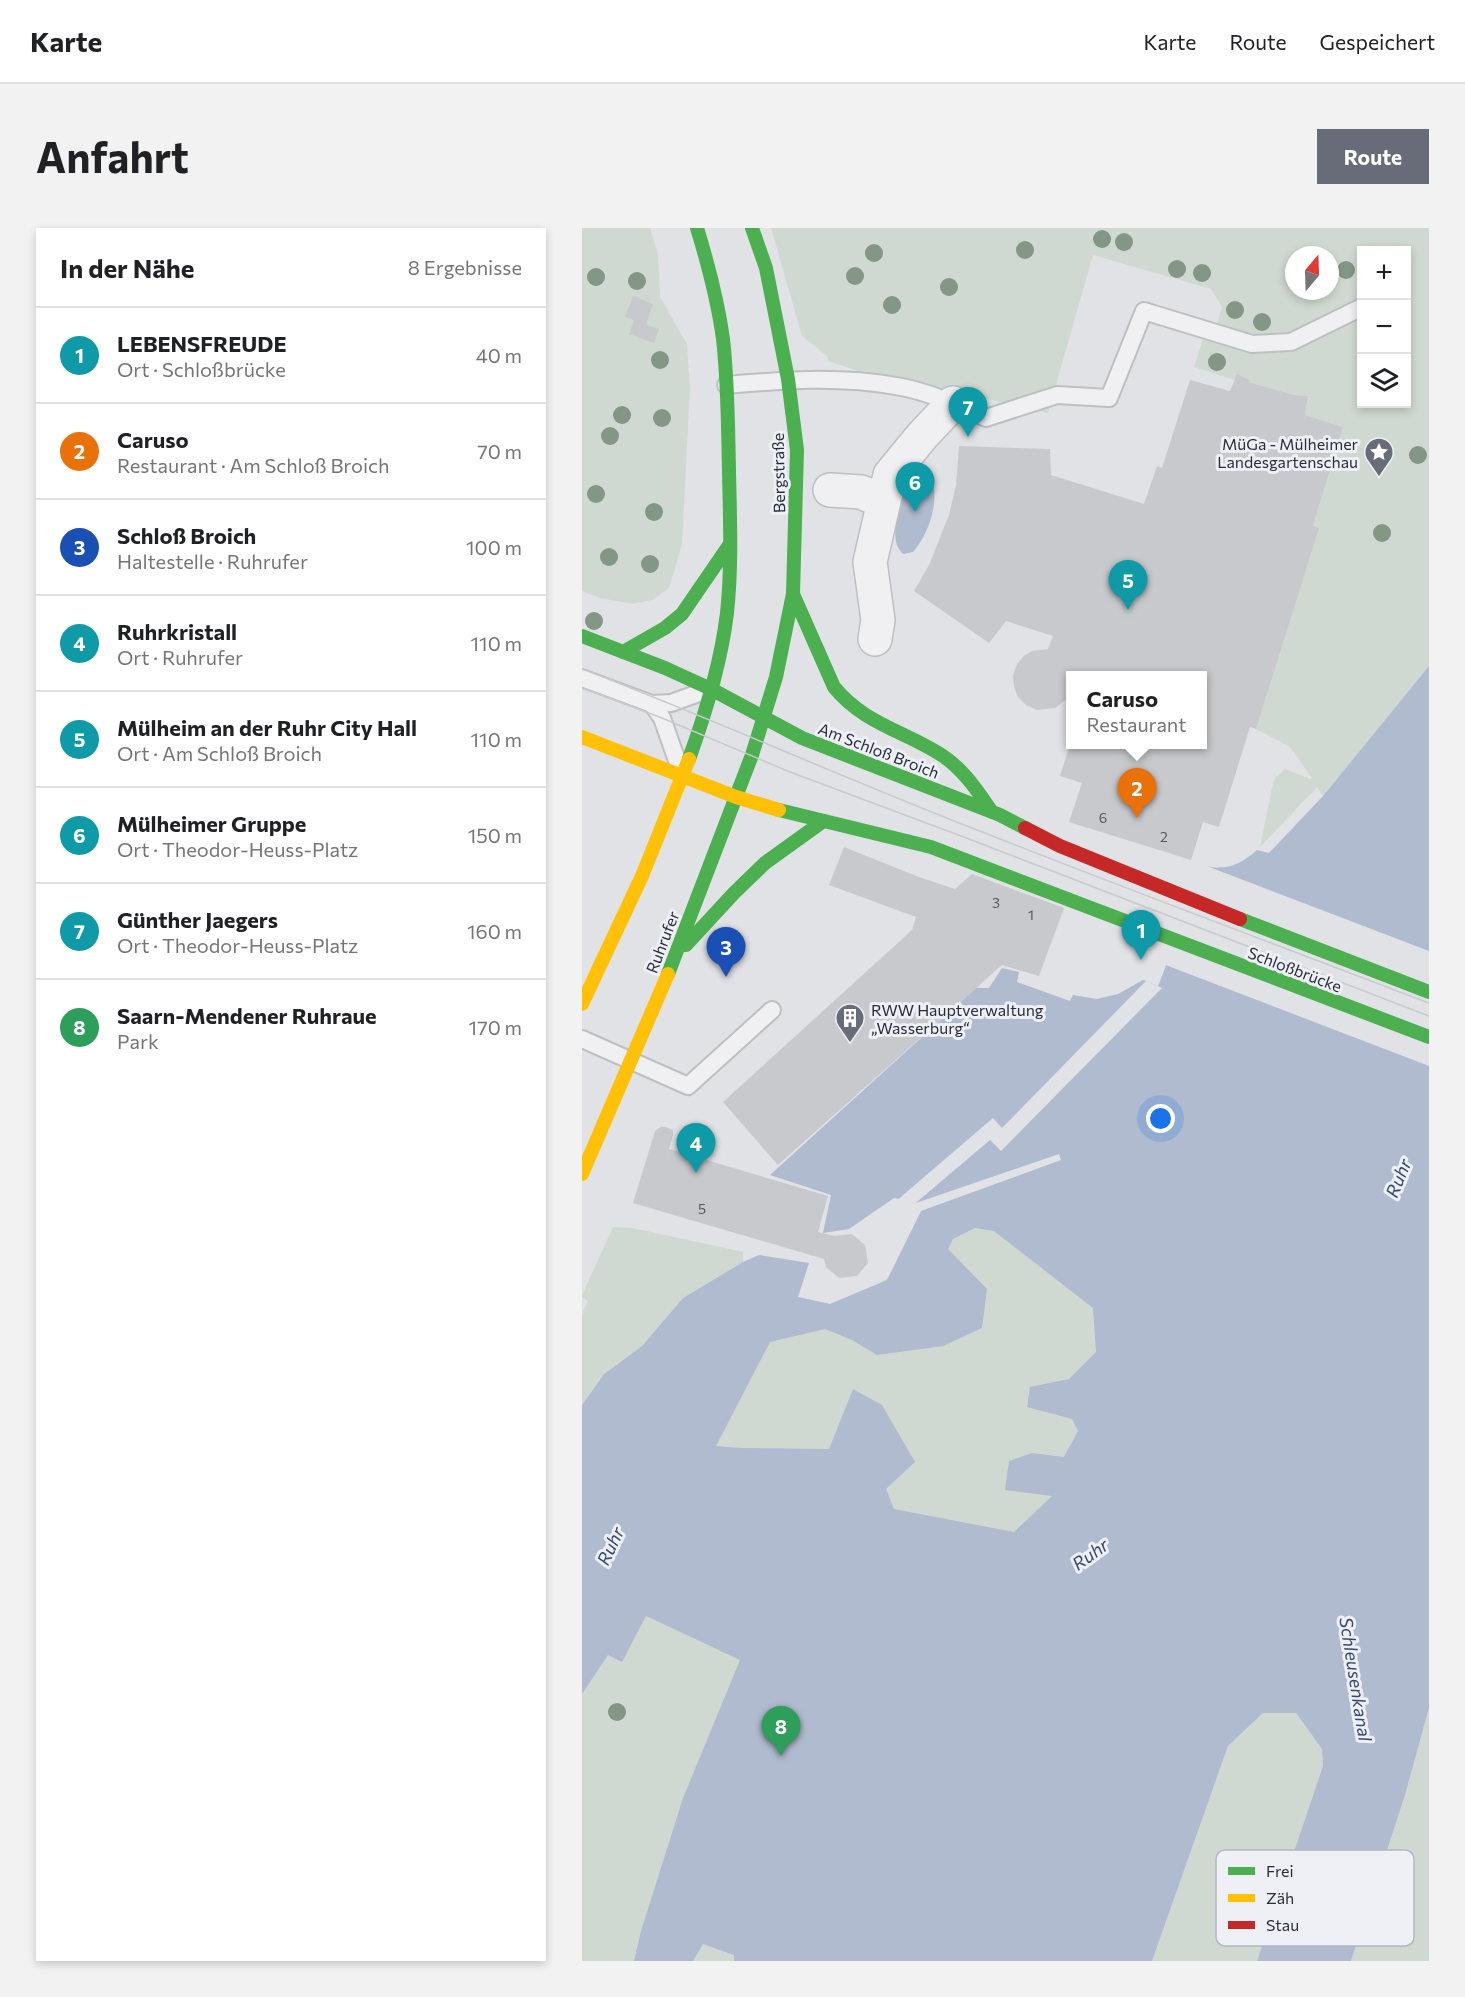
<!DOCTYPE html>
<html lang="de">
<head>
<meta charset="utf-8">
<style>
  :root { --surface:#fff; --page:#f2f2f2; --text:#202124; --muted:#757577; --line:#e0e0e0; --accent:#686c78 }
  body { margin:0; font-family:Commissioner,sans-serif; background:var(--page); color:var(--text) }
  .controls { position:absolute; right:18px; top:18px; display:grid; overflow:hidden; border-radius:0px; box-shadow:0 3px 9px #0003 }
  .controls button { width:54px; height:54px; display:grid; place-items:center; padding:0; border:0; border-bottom:2px solid var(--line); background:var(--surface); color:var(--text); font:30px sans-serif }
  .compass { position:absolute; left:703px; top:18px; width:54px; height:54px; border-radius:50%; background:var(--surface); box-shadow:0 3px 9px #0003; rotate:19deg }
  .you { position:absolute; left:579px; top:891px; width:21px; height:21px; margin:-15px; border:4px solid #fff; border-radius:50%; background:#1a73e8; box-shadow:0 0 0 9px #1a73e833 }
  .badge { display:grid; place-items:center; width:39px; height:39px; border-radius:50%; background:var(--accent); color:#fff; font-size:20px; font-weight:700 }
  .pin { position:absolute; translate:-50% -50px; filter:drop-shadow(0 2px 3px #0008) }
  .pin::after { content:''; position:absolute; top:32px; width:21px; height:18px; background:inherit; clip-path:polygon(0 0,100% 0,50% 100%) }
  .popup { position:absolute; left:484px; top:443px; width:141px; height:78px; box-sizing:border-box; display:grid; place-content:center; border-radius:0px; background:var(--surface); filter:drop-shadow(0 2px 4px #0005); font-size:20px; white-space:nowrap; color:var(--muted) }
  .popup b { font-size:22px; color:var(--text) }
  .popup::after { content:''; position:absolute; left:50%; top:100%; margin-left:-12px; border:12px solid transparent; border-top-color:var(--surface) }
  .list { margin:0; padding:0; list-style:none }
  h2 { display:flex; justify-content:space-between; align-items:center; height:78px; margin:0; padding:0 24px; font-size:26px }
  h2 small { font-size:20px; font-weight:400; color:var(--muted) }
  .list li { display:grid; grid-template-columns:39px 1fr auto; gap:18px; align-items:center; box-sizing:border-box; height:96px; padding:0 24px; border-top:2px solid var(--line) }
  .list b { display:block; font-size:22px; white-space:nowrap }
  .list p { margin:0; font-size:20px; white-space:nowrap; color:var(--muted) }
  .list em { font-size:20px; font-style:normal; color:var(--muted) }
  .icon { flex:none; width:33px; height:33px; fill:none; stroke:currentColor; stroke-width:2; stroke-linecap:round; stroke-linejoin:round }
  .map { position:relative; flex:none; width:847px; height:1733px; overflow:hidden; border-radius:0px }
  header { display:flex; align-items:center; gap:36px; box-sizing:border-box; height:84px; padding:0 30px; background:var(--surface); border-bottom:2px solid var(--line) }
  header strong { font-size:28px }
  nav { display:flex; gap:33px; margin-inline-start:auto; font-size:21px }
  .intro { display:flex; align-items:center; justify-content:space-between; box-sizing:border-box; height:144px; padding:0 36px }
  h1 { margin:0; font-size:42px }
  .button { padding:15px 27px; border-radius:0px; background:var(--accent); color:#fff; font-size:21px; font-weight:700 }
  main { display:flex; gap:36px; padding:0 36px }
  aside { flex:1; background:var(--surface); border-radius:0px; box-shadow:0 3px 9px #0003 }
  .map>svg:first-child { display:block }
  .green { fill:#d0d9d1; fill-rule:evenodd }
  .water { fill:#b0bbcf; fill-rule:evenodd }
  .pier { fill:#e0e2e5 }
  .building { fill:#c8c9cd }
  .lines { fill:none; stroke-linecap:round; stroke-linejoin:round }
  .lane-casing { stroke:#bdbfc2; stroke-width:20 }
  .street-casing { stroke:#bdbfc2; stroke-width:36 }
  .lane { stroke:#f0f0f2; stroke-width:16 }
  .street { stroke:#f0f0f2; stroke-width:33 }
  .fast { stroke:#4caf50; stroke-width:14 }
  .slow { stroke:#ffc107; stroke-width:14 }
  .jam { stroke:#c62828; stroke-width:14 }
  .tram { stroke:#c9cacd; stroke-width:1.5 }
  .tree { fill:#849685 }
  .labels { text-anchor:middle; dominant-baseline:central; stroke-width:6; stroke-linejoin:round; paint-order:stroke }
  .number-label { font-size:14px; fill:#525662 }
  .poi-label { font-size:16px; fill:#282d3d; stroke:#eef0f5; text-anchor:end }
  .street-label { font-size:16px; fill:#282d3d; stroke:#eef0f5 }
  .water-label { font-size:18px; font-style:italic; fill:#34486f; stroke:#eef0f5 }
  .key { fill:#eef0f5; stroke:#b3b6be; stroke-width:1.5 }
  .key-label { font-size:16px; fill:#282d3d }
</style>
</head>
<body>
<header>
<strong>Karte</strong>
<nav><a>Karte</a><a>Route</a><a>Gespeichert</a></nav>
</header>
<div class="intro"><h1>Anfahrt</h1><a class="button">Route</a></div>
<main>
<aside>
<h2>In der Nähe<small>8 Ergebnisse</small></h2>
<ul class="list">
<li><span class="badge" style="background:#0f9aa8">1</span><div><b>LEBENSFREUDE</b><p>Ort · Schloßbrücke</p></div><em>40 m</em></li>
<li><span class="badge" style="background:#e8710a">2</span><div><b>Caruso</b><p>Restaurant · Am Schloß Broich</p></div><em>70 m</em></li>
<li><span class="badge" style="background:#1a4fb4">3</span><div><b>Schloß Broich</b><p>Haltestelle · Ruhrufer</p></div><em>100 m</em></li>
<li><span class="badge" style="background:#0f9aa8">4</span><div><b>Ruhrkristall</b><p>Ort · Ruhrufer</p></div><em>110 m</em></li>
<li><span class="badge" style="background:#0f9aa8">5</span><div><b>Mülheim an der Ruhr City Hall</b><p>Ort · Am Schloß Broich</p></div><em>110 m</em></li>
<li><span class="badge" style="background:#0f9aa8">6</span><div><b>Mülheimer Gruppe</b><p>Ort · Theodor-Heuss-Platz</p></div><em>150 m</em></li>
<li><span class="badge" style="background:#0f9aa8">7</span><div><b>Günther Jaegers</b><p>Ort · Theodor-Heuss-Platz</p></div><em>160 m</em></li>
<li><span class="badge" style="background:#2e9e5b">8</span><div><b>Saarn-Mendener Ruhraue</b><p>Park</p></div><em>170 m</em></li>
</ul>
</aside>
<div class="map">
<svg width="847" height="1733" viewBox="0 0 847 1733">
  <rect width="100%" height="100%" fill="#e0e2e5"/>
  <path class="green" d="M 0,0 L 68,0 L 76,26 L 78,69 L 105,116 L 108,161 L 100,316 L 87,360 L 70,372 L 51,376 L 18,370 L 0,363 Z
    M 189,0 L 847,0 L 847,438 L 741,568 L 735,559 L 678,619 L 691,555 L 694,549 L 703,541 L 728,551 L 730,550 L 708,519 L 674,501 L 731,298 L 761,199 L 723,187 L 726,168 L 712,167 L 667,154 L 667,152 L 653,152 L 612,139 L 621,111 L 630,114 L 640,79 L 629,61 L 511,27 L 466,185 L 294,145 L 276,143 L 246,133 L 245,128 L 220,108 ZM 780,22 L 824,22 L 824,176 L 780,176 ZM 712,27 L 748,27 L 748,63 L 712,63 Z
    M 498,930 L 606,1008 L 315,1733 L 0,1733 L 0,1322 L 215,1069 L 248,1076 L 287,1062 L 322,1039 L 344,981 Z
    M 31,999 L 51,1000 L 161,1024 L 161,1034 L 101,1070 L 60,1118 L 22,1146 L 0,1177 L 0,1086 L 6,1073 L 0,1069 L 0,1067 Z
    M 847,1480 L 847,1733 L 769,1733 L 823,1567 Z
    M 681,1485 L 714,1485 L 740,1521 L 741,1538 L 675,1733 L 570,1733 L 646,1518 Z"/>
  <path class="water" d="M 347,244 C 360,267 348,305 331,324 L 321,326 C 318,322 315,319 314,314 C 311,296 319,259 334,248 C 337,245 343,245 347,244 Z
    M 847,438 L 847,1480 L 823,1567 L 769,1733 L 675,1733 L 741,1538 L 740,1521 L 714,1485 L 681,1485 L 646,1518 L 570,1733 L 152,1733 L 152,1727 L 121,1716 L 111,1733 L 52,1733 L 59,1703 L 101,1570 L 158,1432 L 64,1388 L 40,1434 L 26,1427 L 0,1466 L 0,1177 L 22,1146 L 60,1118 L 101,1070 L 161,1034 L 177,1027 L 227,1035 L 216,1069 L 248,1076 L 305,1052 L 339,983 L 479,932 L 477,926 L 331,976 L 323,972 L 312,970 L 267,1001 L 241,1005 L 249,967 L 188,947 L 394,760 L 407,760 L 420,740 L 437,744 L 435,754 L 488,773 L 491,767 L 515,771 L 536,766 L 561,752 L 576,758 L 623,638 C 645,643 659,636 675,622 L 687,625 L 741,568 ZM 393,1000 L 412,1003 L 511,1080 L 514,1124 L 487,1151 L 448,1159 L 445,1179 L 490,1191 L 496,1203 L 482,1229 L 450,1225 L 427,1233 L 423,1262 L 470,1268 L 432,1304 L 312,1281 L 304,1261 L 333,1234 L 300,1177 L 271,1161 L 247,1221 L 159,1220 L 134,1218 L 188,1114 L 243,1101 L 270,1112 L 295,1127 L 361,1118 L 400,1100 L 405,1061 L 366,1021 L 371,1011 Z"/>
  <path class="pier" d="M 622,635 L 622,637 L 847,723 L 847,838 L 581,736 Z
    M 564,753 L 580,760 L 419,923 L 408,912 L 329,979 L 322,975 L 313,974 L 411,890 L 420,900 Z"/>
  <path class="building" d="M 51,68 L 71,76 L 64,97 L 77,101 L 72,115 L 47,106 L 52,92 L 43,89 Z
    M 655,146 L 668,152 L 667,154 L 712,167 L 726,168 L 723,187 L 761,199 L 731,298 L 737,300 L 674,501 L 668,499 L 637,599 L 621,594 L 609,632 L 487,594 L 500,555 L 478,548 L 488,516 L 621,516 L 621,448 L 489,448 L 489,464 L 486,470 L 473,480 L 455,482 L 444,477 L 436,469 L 432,459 L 431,447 L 435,436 L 442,428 L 450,423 L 466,421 L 471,408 L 424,393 L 407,415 L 332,363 L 347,337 L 367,287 L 374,257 L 377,218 L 468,221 L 469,247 L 562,276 L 575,238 L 580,240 L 608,152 L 648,163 Z
    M 262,619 L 337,649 L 373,661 L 390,646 L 482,680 L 457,748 L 420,737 L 196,937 L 141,874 L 330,702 L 334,689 L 247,657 Z
    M 79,899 L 84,899 L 91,902 L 91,907 L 87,921 L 246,968 L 236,1004 L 252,1008 L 270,1006 L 283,1017 L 286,1035 L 275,1048 L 257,1050 L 244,1039 L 242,1031 L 51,975 L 73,903 Z"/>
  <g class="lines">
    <g class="lane-casing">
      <path id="lane" d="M 144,157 C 201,152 257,148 314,158 C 345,163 376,177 404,190 L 475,167 L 527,170 L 562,83 L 670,116 L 709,114 L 780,79
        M 0,450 L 70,476 L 89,475 L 128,461
        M 70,476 L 80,490 L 99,544
        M 0,811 L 106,858 L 190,782"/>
    </g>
    <g class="street-casing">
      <path id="street" d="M 248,262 L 279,264 L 302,274
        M 293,411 L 296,392 L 288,334 L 308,247 L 340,208 L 371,175"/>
    </g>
    <use href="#lane" class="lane"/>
    <use href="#street" class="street"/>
    <path class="fast" d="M 211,366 L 252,459 C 282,496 323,503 361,528 C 382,542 396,564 410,584
      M 0,408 L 83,440 L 129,461 L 220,510 L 418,587 L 443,600
      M 41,424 L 83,400 L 100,386 L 148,316
      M 107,531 C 124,484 139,435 145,385 C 150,338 148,291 147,243 C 146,199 146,155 141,111 C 136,74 126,36 115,0
      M 197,582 L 349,619 L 847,809
      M 658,691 L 847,764
      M 104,717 L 152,665 L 183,635 L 240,594
      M 86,746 L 170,527 L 194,449 L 211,366 L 215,222 L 206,151 L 184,40 L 170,0"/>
    <path class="slow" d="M 0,509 L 154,569 L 197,582
      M 0,776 L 60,648 L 107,531
      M 0,946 L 86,746"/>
    <path class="jam" d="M 443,600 L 478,618 L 658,691"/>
    <path class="tram" d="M 0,441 C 131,491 259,549 390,600 C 542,660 695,717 847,775
      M 0,460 L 80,490 L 208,544 L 387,611 L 847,788"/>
  </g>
  <g class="tree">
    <circle cx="520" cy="11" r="9"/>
    <circle cx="542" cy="14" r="9"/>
    <circle cx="443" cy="22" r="9"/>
    <circle cx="292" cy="25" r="9"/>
    <circle cx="595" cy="41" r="9"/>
    <circle cx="764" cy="42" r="9"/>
    <circle cx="620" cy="45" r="9"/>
    <circle cx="273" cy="48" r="9"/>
    <circle cx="14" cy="49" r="9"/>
    <circle cx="55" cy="53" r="9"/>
    <circle cx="367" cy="59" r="9"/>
    <circle cx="310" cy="77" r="9"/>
    <circle cx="653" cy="82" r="9"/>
    <circle cx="680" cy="94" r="9"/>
    <circle cx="78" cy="132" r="9"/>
    <circle cx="635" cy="134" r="9"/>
    <circle cx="40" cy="187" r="9"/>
    <circle cx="80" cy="190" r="9"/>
    <circle cx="28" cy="208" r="9"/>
    <circle cx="836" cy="227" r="9"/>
    <circle cx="14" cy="266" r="9"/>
    <circle cx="72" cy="284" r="9"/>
    <circle cx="800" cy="305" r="9"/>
    <circle cx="27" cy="329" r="9"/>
    <circle cx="68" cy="336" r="9"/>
    <circle cx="12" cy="393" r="9"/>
    <circle cx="35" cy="1484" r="9"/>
  </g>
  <defs>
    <g id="sight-pin" transform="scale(1.5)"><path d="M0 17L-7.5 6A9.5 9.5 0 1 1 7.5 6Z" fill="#686c78" stroke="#eef0f5"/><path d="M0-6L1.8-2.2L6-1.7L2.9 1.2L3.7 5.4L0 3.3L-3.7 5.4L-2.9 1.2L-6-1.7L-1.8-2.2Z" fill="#fff"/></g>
    <g id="building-pin" transform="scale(1.5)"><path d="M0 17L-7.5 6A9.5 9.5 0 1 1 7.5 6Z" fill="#686c78" stroke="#eef0f5"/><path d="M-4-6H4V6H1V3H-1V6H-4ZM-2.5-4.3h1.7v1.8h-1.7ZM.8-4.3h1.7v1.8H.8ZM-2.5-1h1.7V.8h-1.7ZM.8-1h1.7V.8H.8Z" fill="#fff"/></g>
  </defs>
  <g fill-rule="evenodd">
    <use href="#sight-pin" x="797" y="224"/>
    <use href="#building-pin" x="268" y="790"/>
  </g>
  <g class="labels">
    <g class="number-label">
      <text x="521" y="589">6</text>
      <text x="582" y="608">2</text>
      <text x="414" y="674">3</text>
      <text x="449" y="686">1</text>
      <text x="120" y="980">5</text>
    </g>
    <g class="poi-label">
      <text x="776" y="215">MüGa - Mülheimer<tspan x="776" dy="18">Landesgartenschau</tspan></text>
      <text x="289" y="781" text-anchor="start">RWW Hauptverwaltung<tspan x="289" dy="18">„Wasserburg“</tspan></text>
    </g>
    <g class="street-label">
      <text transform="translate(196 245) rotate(-91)">Bergstraße</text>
      <text transform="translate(297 522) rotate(21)">Am Schloß Broich</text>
      <text transform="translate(80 714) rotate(-69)">Ruhrufer</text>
      <text transform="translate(713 741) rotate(21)">Schloßbrücke</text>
    </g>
    <g class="water-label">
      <text transform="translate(816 950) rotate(-68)">Ruhr</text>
      <text transform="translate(28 1318) rotate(-65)">Ruhr</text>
      <text transform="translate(508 1326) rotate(-36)">Ruhr</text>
      <text transform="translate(774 1451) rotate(81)">Schleusenkanal</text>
    </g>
  </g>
  <rect x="634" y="1622" width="198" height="96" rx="9" class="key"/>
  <rect x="646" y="1639" width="27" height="8" fill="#4caf50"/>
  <rect x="646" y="1666" width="27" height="8" fill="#ffc107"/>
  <rect x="646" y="1693" width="27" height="8" fill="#c62828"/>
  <g class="key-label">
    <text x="684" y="1649">Frei</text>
    <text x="684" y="1676">Zäh</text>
    <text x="684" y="1703">Stau</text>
  </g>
</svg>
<div class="controls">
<button>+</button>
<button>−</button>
<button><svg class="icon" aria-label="layers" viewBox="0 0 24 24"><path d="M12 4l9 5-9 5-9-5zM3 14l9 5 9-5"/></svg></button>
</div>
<svg class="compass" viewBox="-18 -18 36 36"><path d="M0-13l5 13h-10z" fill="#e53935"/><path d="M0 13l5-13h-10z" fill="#757577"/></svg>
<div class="you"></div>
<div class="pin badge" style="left:559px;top:732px;background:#0f9aa8">1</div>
<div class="pin badge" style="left:555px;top:590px;background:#e8710a">2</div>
<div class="popup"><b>Caruso</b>Restaurant</div>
<div class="pin badge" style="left:144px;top:749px;background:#1a4fb4">3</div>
<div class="pin badge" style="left:114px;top:945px;background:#0f9aa8">4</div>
<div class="pin badge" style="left:546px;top:382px;background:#0f9aa8">5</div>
<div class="pin badge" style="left:333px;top:284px;background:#0f9aa8">6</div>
<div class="pin badge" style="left:386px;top:209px;background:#0f9aa8">7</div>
<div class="pin badge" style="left:199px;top:1528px;background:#2e9e5b">8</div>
</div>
</main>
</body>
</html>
